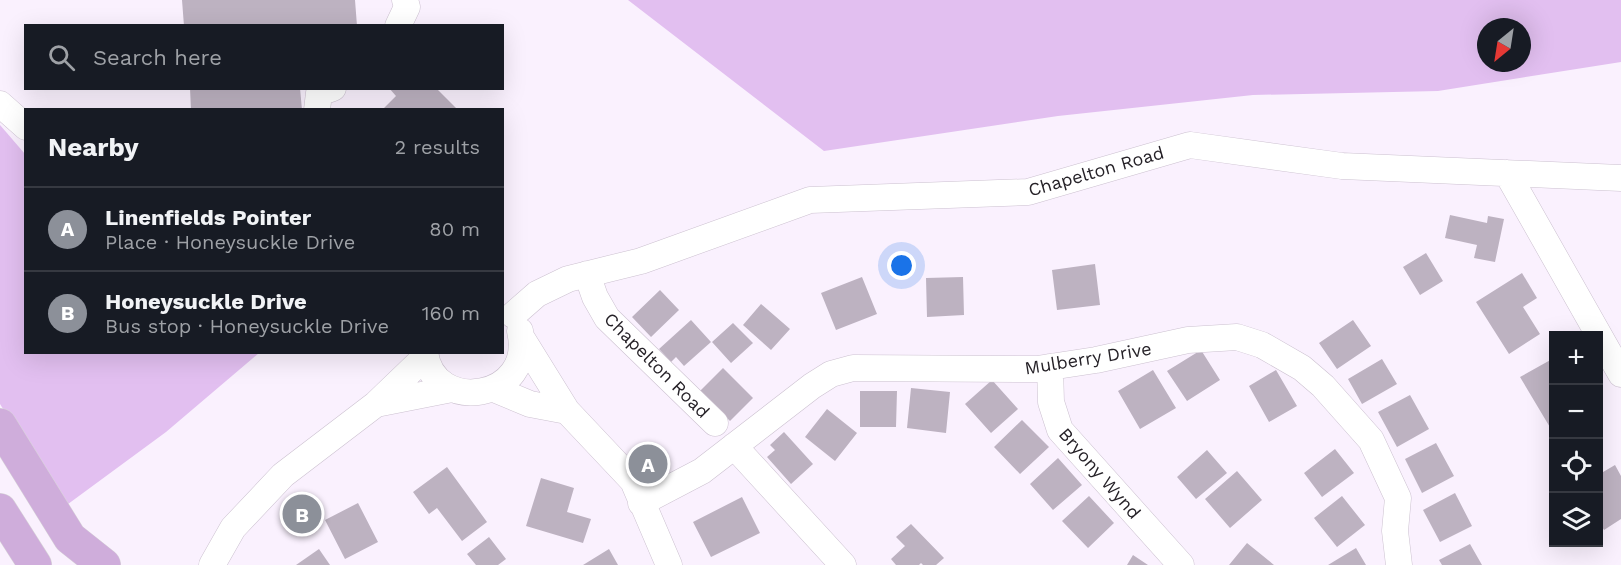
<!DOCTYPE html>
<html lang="en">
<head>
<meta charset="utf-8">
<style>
  :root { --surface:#171b24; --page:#242831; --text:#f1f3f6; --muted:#9ea1a6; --line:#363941; --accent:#8c9099 }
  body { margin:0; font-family:"Work Sans",sans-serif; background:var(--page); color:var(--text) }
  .controls { position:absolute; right:18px; bottom:18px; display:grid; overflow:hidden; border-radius:0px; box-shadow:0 6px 24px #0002 }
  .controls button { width:54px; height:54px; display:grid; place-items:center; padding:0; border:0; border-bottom:2px solid var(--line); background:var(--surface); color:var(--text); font:30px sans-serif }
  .compass { position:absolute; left:1477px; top:18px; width:54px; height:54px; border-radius:50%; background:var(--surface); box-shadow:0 6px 24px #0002; rotate:210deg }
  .you { position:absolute; left:902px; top:266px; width:21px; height:21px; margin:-15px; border:4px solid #fff; border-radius:50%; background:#1a73e8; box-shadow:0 0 0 9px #1a73e833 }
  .badge { display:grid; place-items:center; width:39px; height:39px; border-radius:50%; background:var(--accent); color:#fff; font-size:20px; font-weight:700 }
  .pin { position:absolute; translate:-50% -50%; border:3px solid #fff; box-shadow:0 2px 6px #0006 }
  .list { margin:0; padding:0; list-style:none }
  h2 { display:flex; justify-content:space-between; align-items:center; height:78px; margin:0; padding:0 24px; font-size:26px }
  h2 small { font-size:20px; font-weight:400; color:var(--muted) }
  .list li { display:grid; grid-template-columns:39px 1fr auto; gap:18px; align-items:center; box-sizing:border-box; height:84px; padding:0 24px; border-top:2px solid var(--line) }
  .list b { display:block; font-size:22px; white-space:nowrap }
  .list p { margin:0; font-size:20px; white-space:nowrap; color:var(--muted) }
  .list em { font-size:20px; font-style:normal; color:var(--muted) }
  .icon { flex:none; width:33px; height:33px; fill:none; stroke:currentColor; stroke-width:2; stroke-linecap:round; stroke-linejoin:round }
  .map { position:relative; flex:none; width:1621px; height:565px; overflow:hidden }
  .search { position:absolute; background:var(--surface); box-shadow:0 6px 24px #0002; left:24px; top:24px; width:480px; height:66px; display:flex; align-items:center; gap:15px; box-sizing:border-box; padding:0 21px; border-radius:0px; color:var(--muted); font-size:22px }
  .panel { position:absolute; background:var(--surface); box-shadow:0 6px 24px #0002; left:24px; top:108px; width:480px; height:246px; border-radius:0px }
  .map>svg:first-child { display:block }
  .green { fill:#e2bff0; fill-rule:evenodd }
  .building { fill:#bdb2c1 }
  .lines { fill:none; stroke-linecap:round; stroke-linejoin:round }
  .minor-casing { stroke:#ccc1d0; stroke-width:27 }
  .major-casing { stroke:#d8d7d8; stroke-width:34 }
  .minor { stroke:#fff; stroke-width:26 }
  .major { stroke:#cfaddb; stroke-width:33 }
  .labels { text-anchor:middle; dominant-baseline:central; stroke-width:6; stroke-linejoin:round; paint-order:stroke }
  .street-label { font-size:18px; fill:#262228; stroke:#fff }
</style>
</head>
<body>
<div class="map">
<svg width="1621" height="565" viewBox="0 0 1621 565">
  <rect width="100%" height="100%" fill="#faf1fe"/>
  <path class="green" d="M 628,0 L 1621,0 L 1621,62 L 1438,91 L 1253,95 L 1058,116 L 824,151 ZM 1486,27 L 1522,27 L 1522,63 L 1486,63 Z
    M 0,125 L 25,154 L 26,352 L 259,353 L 166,432 L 64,507 L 0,404 Z"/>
  <path class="building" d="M 182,0 L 355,0 L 357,26 L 184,26 Z
    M 190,88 L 300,88 L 302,110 L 191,110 Z
    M 389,88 L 436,88 L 458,110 L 382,110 L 396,96 Z
    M 1450,215 L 1487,223 L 1488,216 L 1504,219 L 1495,262 L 1474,258 L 1477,245 L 1445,238 Z
    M 1426,253 L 1443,281 L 1420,295 L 1403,267 Z
    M 1095,264 L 1100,305 L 1057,310 L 1052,270 Z
    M 1522,273 L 1537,298 L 1523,307 L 1540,334 L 1509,354 L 1476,302 Z
    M 862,277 L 877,314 L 836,330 L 821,293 Z
    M 963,277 L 964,315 L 927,317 L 926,278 Z
    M 660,290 L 679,310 L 651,337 L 632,317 Z
    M 761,304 L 790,329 L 771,350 L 743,325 Z
    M 691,320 L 711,342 L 684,366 L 676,357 L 671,362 L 659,349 Z
    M 1353,320 L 1371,346 L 1337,369 L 1319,343 Z
    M 733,323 L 753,343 L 731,363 L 712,342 Z
    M 1201,350 L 1220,380 L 1187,401 L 1167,371 Z
    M 1554,358 L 1554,434 L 1520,377 Z
    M 1382,359 L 1397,384 L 1362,404 L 1348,379 Z
    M 723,368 L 753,398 L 730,421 L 700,391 Z
    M 1153,370 L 1176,408 L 1140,429 L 1118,391 Z
    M 1276,370 L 1297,406 L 1269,422 L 1249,386 Z
    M 992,380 L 1018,409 L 991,433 L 965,404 Z
    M 911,388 L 950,392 L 946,433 L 907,428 Z
    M 860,391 L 897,391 L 896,427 L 860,427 Z
    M 1410,395 L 1429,429 L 1397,447 L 1378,412 Z
    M 827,409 L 857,433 L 835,461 L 805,437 Z
    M 1022,420 L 1049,447 L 1020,474 L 994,447 Z
    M 784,432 L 813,464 L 791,484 L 767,457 L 775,450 L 770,445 Z
    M 1436,443 L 1454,476 L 1422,493 L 1405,459 Z
    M 1335,449 L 1354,473 L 1322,497 L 1304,473 Z
    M 1207,450 L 1227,473 L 1196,499 L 1177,477 Z
    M 1058,458 L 1082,485 L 1053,510 L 1030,484 Z
    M 1615,465 L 1621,476 L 1621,519 L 1604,530 L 1598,520 L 1598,475 Z
    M 447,467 L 487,522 L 462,541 L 437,508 L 429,514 L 413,492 Z
    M 1237,471 L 1262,500 L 1230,528 L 1205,499 Z
    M 541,478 L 574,488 L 567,512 L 591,519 L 583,543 L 526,526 Z
    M 1455,493 L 1472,526 L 1440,542 L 1423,510 Z
    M 1089,496 L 1114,523 L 1088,548 L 1062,521 Z
    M 1342,496 L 1365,525 L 1337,547 L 1314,518 Z
    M 742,497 L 760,533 L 711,557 L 693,522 Z
    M 358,503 L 378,542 L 345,559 L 325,520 Z
    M 911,524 L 944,558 L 936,565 L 923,565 L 921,563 L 919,565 L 896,565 L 891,559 L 905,546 L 896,537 Z
    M 489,537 L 506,559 L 498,565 L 476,565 L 467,554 Z
    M 1247,543 L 1274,565 L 1229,565 Z
    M 1470,544 L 1482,565 L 1442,565 L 1439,560 Z
    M 1356,548 L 1366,565 L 1328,565 Z
    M 319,549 L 330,565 L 296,565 Z
    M 609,549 L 618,565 L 583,565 Z
    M 1133,555 L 1148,565 L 1127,565 Z"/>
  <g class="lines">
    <g class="minor-casing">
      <path id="minor" d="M 398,26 L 407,7 L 405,0
        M 0,104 L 26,127
        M 317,110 L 319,93 L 333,88
        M 1507,173 L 1621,374
        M 587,274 L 595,297 L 607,318 L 715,423
        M 513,315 L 537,294 L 568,279 L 641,261 L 810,200 L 1028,192 L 1190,145 L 1342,166 L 1621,178
        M 523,340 L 567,411 L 633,481 L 669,565
        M 425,352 C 433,416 536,400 520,331
        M 1050,367 L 1051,402 L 1060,430 L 1181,565
        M 494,389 L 530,404 L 567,411
        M 376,404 L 452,389
        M 734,446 L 843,565
        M 641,503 L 702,471 L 812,386 L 831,374 L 853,368 L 1037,369 L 1096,360 L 1188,340 L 1237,337 L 1262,345 L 1302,368 L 1323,386 L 1371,440 L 1398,498 L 1395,531 L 1399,565
        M 212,565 L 233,528 L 283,475 L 376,404 L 425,357"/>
    </g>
    <g class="major-casing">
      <path id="major" d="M 0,425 L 70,538 L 104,565
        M 0,510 L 35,565"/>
    </g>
    <use href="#minor" class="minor"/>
    <use href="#major" class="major"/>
  </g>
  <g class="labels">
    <g class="street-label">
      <text transform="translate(1096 171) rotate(-16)">Chapelton Road</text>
      <text transform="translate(1088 358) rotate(-9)">Mulberry Drive</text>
      <text transform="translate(657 365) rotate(45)">Chapelton Road</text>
      <text transform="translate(1100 473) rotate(49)">Bryony Wynd</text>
    </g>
  </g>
</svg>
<div class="controls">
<button>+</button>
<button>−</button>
<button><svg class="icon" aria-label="locate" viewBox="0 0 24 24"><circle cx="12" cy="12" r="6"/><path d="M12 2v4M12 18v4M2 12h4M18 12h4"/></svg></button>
<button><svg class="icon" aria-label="layers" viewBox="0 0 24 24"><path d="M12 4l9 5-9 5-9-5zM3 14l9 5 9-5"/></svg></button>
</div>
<svg class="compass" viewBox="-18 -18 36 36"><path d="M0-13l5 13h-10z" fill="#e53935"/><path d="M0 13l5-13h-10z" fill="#9ea1a6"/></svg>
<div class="you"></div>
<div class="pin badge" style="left:648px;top:464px">A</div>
<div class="pin badge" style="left:302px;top:514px">B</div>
<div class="search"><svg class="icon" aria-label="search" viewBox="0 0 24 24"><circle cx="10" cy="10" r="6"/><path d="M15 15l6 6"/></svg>Search here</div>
<section class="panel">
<h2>Nearby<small>2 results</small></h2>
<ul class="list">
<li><span class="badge">A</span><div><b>Linenfields Pointer</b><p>Place · Honeysuckle Drive</p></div><em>80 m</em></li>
<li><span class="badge">B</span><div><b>Honeysuckle Drive</b><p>Bus stop · Honeysuckle Drive</p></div><em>160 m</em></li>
</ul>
</section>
</div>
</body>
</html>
